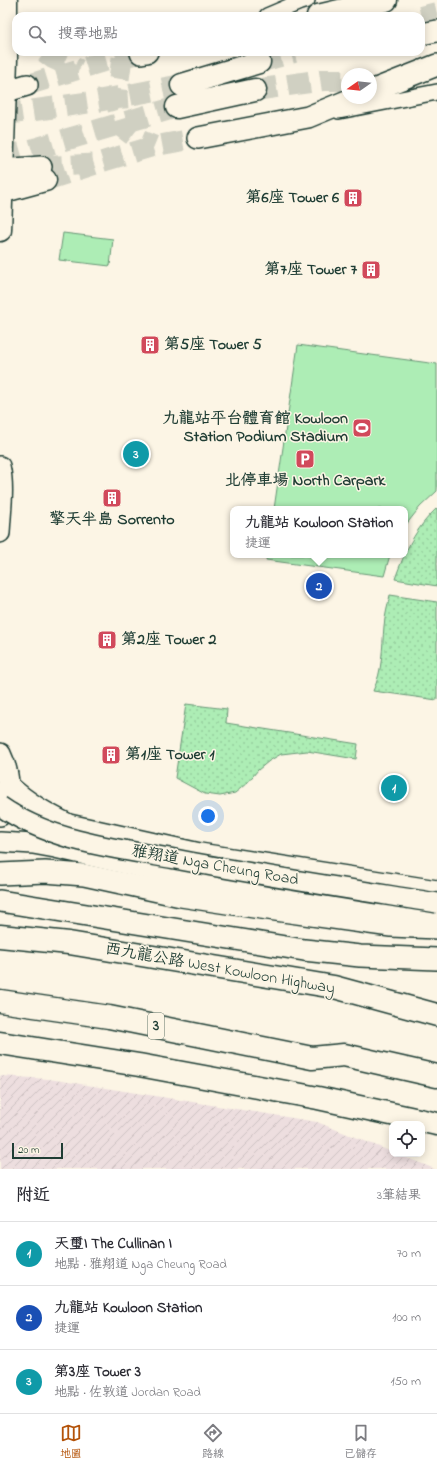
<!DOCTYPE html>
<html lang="zh-TW">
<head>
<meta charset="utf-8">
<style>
  :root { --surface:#fff; --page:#f2f2f3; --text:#2b2b33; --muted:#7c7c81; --line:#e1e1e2; --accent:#b45309 }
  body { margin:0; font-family:"Indie Flower","LXGW WenKai TC",sans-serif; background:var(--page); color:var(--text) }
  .controls { position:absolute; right:12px; bottom:12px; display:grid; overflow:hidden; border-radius:8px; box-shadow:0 2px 10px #0003 }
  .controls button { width:36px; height:36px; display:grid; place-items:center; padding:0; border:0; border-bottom:1px solid var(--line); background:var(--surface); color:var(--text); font:20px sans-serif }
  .compass { position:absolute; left:341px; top:68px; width:36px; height:36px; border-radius:50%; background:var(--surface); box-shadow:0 2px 10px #0003; rotate:256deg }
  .scale { position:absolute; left:12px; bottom:10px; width:51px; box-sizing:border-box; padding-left:4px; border:2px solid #1f3d34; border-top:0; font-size:11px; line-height:14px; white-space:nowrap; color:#1f3d34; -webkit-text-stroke:3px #fcf5e5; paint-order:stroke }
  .you { position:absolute; left:208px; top:816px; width:14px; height:14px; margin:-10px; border:3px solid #fff; border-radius:50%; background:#1a73e8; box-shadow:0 0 0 6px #1a73e833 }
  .badge { display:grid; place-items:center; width:26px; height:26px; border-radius:50%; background:var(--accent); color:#fff; font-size:13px; font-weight:700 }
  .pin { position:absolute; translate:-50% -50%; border:2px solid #fff; box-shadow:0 1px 4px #0006 }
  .popup { position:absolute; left:230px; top:506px; width:178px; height:52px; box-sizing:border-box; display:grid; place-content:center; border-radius:8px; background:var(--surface); filter:drop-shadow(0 1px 3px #0005); font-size:13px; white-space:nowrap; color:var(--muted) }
  .popup b { font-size:15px; color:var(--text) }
  .popup::after { content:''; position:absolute; left:50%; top:100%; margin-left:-8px; border:8px solid transparent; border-top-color:var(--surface) }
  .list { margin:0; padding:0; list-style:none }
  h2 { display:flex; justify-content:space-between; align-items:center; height:52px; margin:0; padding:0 16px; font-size:17px }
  h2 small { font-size:13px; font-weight:400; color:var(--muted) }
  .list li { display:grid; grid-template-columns:26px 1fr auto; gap:12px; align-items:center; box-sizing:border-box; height:64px; padding:0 16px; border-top:1px solid var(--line) }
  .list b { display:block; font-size:15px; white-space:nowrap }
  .list p { margin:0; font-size:13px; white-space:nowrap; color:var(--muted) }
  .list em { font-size:13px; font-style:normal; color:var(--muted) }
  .icon { flex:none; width:22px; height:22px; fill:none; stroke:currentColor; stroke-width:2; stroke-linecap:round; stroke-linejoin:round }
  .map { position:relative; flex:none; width:437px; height:1169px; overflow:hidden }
  .search { position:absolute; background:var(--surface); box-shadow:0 2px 10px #0003; left:12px; right:12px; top:12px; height:44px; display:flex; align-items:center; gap:10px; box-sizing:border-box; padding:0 14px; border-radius:12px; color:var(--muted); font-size:15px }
  .sheet { height:244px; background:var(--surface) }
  nav { display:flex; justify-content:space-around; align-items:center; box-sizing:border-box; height:56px; border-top:1px solid var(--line); background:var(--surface); font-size:11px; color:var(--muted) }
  nav a { display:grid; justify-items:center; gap:2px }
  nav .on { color:var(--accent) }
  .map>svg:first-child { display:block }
  .industrial { fill:url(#industrial-furrows) }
  .grass { fill:url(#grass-dots); stroke:#669574 }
  .park { fill:#adedb5; stroke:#669574 }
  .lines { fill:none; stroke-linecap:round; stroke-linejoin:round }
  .secondary-tunnel { stroke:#d0d0c2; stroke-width:21; stroke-dasharray:21 10; stroke-linecap:butt }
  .primary-tunnel { stroke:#d0d0c2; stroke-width:22; stroke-dasharray:22 11; stroke-linecap:butt }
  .minor-casing { stroke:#1f3d34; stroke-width:18 }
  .tertiary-casing { stroke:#1f3d34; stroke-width:22 }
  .secondary-casing { stroke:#1f3d34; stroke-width:24 }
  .primary-casing { stroke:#1f3d34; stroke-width:25 }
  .trunk-casing { stroke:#1f3d34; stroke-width:25 }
  .minor { stroke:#fcf5e5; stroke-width:15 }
  .tertiary { stroke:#fcf5e5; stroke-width:19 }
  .secondary { stroke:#fcf5e5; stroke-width:21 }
  .primary { stroke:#fcf5e5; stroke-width:22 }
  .trunk { stroke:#fcf5e5; stroke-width:22 }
  .tertiary-bridge-casing { stroke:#1f3d34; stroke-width:22; stroke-linecap:butt }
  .tertiary-bridge { stroke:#fcf5e5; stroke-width:19 }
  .labels { text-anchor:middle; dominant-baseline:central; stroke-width:3; stroke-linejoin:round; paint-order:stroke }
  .shield { fill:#fcf5e5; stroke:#617469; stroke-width:1 }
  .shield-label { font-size:15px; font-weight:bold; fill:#1f3d34 }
  .poi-label { font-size:16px; font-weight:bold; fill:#1f3d34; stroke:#fcf5e5; text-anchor:end }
  .street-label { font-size:16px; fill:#1f3d34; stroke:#fcf5e5 }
</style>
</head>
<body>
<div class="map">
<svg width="437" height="1169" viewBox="0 0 437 1169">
  <defs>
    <pattern id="industrial-furrows" width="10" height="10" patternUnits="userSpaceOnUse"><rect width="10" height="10" fill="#eddedf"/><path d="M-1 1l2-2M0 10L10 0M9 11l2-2" fill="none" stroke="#cbbfc0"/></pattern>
    <pattern id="grass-dots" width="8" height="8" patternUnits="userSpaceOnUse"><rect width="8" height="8" fill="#adedb5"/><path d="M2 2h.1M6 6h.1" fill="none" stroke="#94cc9c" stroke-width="1.8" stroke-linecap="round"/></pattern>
  </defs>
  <rect width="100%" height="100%" fill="#fcf5e5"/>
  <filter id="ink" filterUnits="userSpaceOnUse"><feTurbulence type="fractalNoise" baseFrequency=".025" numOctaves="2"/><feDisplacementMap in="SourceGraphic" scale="8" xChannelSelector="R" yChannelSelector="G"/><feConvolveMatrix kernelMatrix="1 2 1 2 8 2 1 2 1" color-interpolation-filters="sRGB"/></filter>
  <g filter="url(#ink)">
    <path class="industrial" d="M 0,1076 L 49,1079 L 317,1122 L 392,1152 L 392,1154 L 397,1154 L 435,1169 L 0,1169 Z"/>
    <path class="grass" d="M 437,508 L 437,586 L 395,579 C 405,551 415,529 437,508 Z
      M 390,595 L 437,602 L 437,700 L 373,691 C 383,670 382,648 384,626 C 385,615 388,605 390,595 Z
      M 186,704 L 227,709 L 226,723 L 358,744 L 356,759 L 307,751 L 281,754 L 269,761 L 258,770 L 247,783 L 235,793 L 220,796 L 205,794 L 175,778 Z"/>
    <path class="park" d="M 63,233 L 113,239 L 110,266 L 59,260 Z
      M 298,345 L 437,364 L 437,491 L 420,507 L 405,526 L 405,509 L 274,509 Z
      M 267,555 L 390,555 L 384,576 L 266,560 Z"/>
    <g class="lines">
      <path class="secondary-tunnel" d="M 122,58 L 117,93 L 118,109 L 124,129 L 137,139 L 154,146
        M 27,85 L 102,62 L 141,53
        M 41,167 L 94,164 L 154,146 L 198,138"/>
      <path class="primary-tunnel" d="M 421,17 L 437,13
        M 45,52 L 53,58 L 79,70
        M 259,62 L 294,52
        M 255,90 L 323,80 L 347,80
        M 0,115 L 92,102 L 182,85
        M 0,159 L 177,107
        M 45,180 L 94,164"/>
      <g class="minor-casing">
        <path id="minor" d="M 267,16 L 300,2 L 307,0
          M 339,111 L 437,92"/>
      </g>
      <g class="tertiary-casing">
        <path id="tertiary" d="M 0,466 C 5,487 1,511 0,533
          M 9,785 C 27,802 47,813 69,824 L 200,853 L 437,890
          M 0,842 L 33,844 L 55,848 L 182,877 L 214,882 L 437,915"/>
      </g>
      <g class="secondary-casing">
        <path id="secondary" d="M 421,34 L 437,31
          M 141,53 L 147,52
          M 371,91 L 437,65
          M 0,93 L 27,85
          M 198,138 L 308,117 L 354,98
          M 1,170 L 41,167
          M 0,754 C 11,777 10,793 0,815
          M 0,874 L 45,872 L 84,875 L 181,896 L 254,907 L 391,926 L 437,928
          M 0,901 L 304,950 L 360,956 L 437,959"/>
      </g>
      <g class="primary-casing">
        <path id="primary" d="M 318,16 L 386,0
          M 182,85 L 259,62
          M 177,107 L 255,90
          M 1,192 L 45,180
          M 0,230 L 6,59 L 6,0"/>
      </g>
      <g class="trunk-casing">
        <path id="trunk" d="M 0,936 L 69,943 L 334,987 L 437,1015
          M 0,1001 L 109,1017 L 312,1058 L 344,1055 L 437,1076
          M 0,1043 L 139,1065 L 318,1098 L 437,1124"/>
      </g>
      <use href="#minor" class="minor"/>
      <use href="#tertiary" class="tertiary"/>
      <use href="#secondary" class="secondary"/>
      <use href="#primary" class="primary"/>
      <use href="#trunk" class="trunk"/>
      <g class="tertiary-bridge-casing">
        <path id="tertiary-bridge" d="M 0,806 C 51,842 115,848 175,859 C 262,876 349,889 437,903"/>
      </g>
      <use href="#tertiary-bridge" class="tertiary-bridge"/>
    </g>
  </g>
  <defs>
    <g id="building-square" transform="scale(1)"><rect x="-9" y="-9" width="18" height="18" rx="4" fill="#d1495b" stroke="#fcf5e5"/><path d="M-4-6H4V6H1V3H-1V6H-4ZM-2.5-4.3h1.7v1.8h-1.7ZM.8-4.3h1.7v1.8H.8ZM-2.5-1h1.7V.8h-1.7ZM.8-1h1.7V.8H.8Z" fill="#fff"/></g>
    <g id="stadium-square" transform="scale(1)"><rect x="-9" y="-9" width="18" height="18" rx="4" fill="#d1495b" stroke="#fcf5e5"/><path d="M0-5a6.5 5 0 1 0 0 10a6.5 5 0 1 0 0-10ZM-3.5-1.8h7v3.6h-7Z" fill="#fff"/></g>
    <g id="parking-square" transform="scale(1)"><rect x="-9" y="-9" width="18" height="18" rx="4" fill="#d1495b" stroke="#fcf5e5"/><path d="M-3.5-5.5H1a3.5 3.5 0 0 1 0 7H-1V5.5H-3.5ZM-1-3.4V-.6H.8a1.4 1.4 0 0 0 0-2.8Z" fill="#fff"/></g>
  </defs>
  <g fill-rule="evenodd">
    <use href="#building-square" x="353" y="198"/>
    <use href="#building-square" x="371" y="270"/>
    <use href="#building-square" x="150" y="345"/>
    <use href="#stadium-square" x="362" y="428"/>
    <use href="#parking-square" x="305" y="459"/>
    <use href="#building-square" x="112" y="498"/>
    <use href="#building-square" x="107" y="640"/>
    <use href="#building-square" x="111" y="755"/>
  </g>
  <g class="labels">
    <rect class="shield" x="148" y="1013" width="16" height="26" rx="3"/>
    <g class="shield-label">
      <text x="156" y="1026">3</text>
    </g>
    <g class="poi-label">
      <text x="339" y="198">第6座 Tower 6</text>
      <text x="357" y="270">第7座 Tower 7</text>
      <text x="164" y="345" text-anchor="start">第5座 Tower 5</text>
      <text x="348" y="419">九龍站平台體育館 Kowloon<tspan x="348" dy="18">Station Podium Stadium</tspan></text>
      <text x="305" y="481" text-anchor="middle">北停車場 North Carpark</text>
      <text x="112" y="520" text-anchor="middle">擎天半島 Sorrento</text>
      <text x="121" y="640" text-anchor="start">第2座 Tower 2</text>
      <text x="125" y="755" text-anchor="start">第1座 Tower 1</text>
    </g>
    <g class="street-label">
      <text transform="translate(215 866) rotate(10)">雅翔道 Nga Cheung Road</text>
      <text transform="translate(220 969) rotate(10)">西九龍公路 West Kowloon Highway</text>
    </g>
  </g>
</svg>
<div class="controls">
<button><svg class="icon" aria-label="locate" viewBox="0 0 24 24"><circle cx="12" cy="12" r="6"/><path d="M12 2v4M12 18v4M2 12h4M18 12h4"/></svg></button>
</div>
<svg class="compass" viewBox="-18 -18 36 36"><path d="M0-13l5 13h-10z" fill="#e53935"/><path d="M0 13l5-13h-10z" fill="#7c7c81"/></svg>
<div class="scale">20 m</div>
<div class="you"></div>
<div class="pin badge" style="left:394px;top:788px;background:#0f9aa8">1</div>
<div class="pin badge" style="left:319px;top:586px;background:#1a4fb4">2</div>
<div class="popup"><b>九龍站 Kowloon Station</b>捷運</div>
<div class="pin badge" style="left:136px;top:454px;background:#0f9aa8">3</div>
<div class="search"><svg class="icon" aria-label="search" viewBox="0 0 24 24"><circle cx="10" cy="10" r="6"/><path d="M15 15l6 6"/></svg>搜尋地點</div>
</div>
<section class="sheet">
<h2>附近<small>3筆結果</small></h2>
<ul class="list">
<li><span class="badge" style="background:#0f9aa8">1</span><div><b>天璽I The Cullinan I</b><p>地點 · 雅翔道 Nga Cheung Road</p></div><em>70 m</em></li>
<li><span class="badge" style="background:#1a4fb4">2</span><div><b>九龍站 Kowloon Station</b><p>捷運</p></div><em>100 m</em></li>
<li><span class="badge" style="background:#0f9aa8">3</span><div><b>第3座 Tower 3</b><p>地點 · 佐敦道 Jordan Road</p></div><em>150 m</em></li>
</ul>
</section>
<nav>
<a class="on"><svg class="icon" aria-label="map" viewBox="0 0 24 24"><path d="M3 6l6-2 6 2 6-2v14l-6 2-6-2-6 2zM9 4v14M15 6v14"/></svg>地圖</a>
<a><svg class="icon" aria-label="directions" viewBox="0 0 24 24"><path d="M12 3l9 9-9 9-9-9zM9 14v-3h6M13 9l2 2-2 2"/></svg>路線</a>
<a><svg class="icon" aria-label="saved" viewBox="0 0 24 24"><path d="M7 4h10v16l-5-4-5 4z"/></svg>已儲存</a>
</nav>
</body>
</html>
